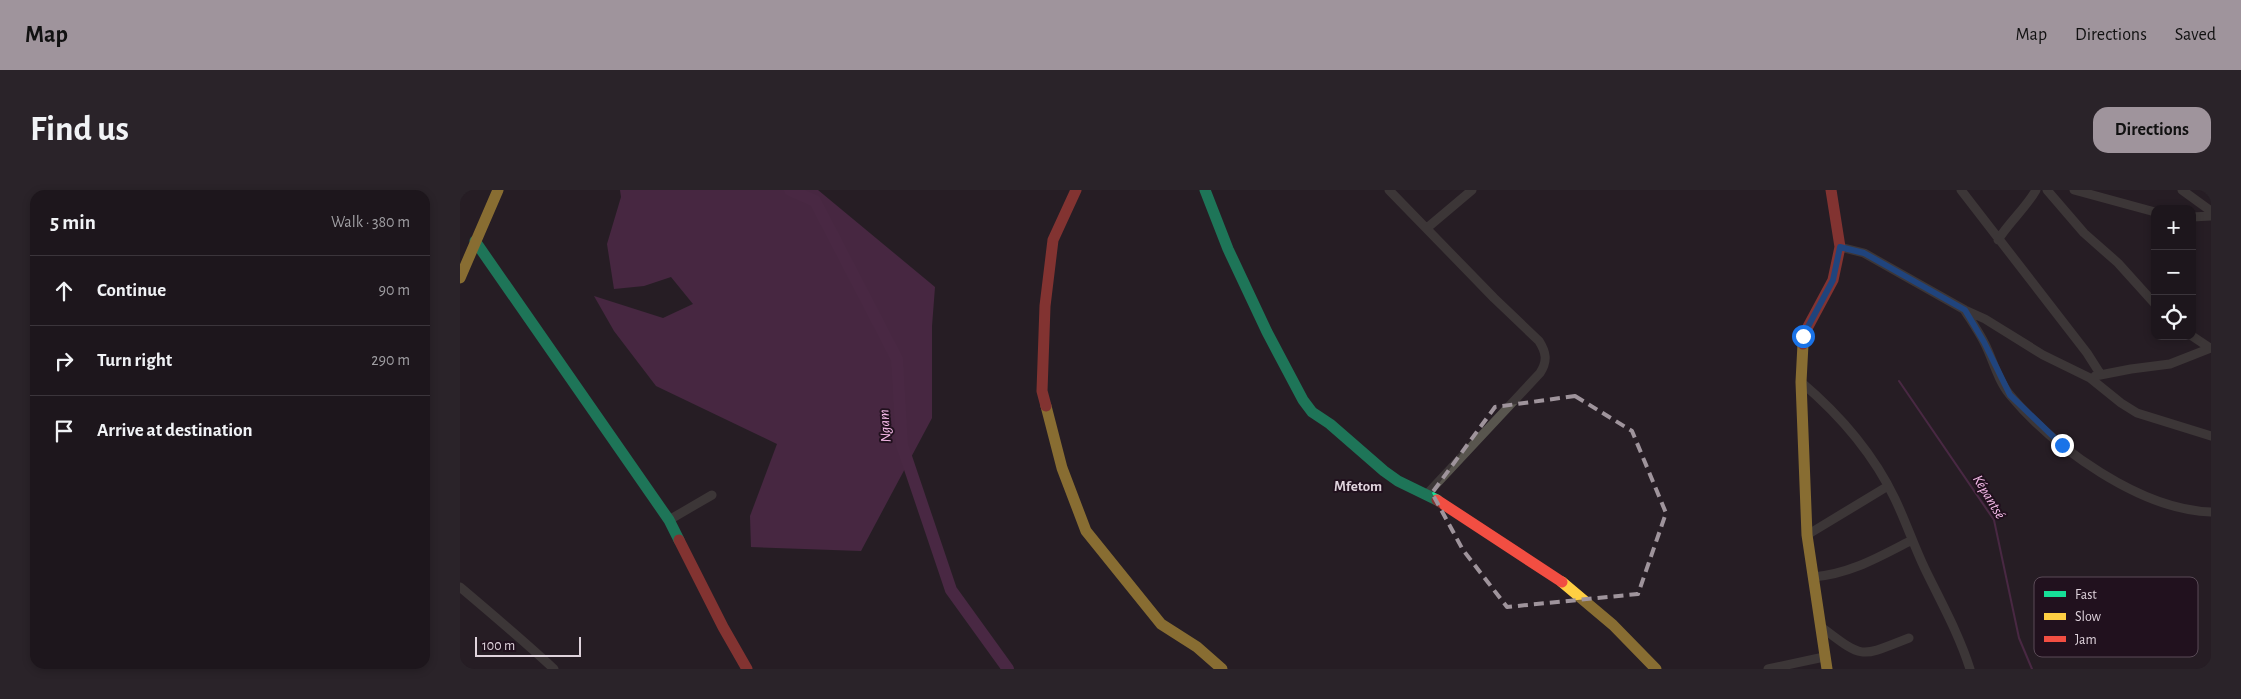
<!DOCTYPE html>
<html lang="en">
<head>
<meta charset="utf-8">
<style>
  :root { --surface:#1d161c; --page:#2a2329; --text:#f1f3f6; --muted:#a09fa3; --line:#3b353b; --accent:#9f949c }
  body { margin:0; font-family:"Alegreya Sans",sans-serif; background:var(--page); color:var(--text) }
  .controls { position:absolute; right:15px; top:15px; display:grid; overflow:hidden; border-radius:10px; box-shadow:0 2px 8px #0003 }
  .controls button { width:45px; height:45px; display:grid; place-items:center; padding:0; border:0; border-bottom:1px solid var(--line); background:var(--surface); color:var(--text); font:25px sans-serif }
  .scale { position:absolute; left:15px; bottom:12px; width:106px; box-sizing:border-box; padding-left:5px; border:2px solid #dfd3dc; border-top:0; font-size:14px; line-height:18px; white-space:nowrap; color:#dfd3dc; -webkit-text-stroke:4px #21111e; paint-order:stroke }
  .stop { position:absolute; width:15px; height:15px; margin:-11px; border:4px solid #1a73e8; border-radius:50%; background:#fff }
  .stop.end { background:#1a73e8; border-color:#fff; box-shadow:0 1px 5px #0008 }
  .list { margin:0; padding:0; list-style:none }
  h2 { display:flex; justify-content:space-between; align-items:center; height:65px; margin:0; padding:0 20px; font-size:21px }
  h2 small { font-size:16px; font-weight:400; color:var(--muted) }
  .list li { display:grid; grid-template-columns:32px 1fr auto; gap:15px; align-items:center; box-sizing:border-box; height:70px; padding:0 20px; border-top:1px solid var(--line) }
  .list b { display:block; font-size:19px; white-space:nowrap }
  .list em { font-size:16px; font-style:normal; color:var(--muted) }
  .icon { flex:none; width:28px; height:28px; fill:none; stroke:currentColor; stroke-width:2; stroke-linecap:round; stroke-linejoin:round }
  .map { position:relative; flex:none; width:1751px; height:479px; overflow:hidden; border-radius:15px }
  header { display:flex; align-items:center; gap:30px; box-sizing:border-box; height:70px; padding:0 25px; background:var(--accent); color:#111 }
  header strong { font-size:24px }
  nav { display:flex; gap:28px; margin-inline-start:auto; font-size:18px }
  .intro { display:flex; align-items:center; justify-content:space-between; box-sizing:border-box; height:120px; padding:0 30px }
  h1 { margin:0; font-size:35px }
  .button { padding:12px 22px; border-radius:15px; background:var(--accent); color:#111; font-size:18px; font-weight:700 }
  main { display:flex; gap:30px; padding:0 30px }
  aside { flex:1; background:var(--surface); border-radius:15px; box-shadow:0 2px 8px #0003 }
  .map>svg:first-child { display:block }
  .forest { fill:#6f3464 }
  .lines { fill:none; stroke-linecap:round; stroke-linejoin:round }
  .stream { stroke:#733668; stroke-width:2 }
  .river { stroke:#733668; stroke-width:12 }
  .street { stroke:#58554e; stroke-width:9 }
  .fast { stroke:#16e098; stroke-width:11 }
  .slow { stroke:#ffcf43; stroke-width:11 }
  .jam { stroke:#f24e42; stroke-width:11 }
  .route { stroke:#1a73e8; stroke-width:6 }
  .marked { fill:none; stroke:#9f949c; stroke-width:4; stroke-dasharray:10 6; stroke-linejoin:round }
  .labels { text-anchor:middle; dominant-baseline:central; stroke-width:4; stroke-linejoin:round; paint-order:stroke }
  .water-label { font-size:15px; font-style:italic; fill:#f6bbe9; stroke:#21111e }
  .neighbourhood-label { font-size:15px; font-weight:bold; fill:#dfd3dc; stroke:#21111e }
  .key { fill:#21111e; stroke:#5a4b57; stroke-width:1 }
  .key-label { font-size:14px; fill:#dfd3dc }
</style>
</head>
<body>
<header>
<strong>Map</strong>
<nav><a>Map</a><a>Directions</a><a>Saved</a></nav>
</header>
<div class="intro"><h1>Find us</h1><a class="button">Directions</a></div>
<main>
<aside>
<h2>5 min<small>Walk · 380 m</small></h2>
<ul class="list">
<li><svg class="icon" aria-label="ahead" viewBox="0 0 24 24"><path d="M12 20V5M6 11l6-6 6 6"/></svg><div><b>Continue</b></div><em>90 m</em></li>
<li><svg class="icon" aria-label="right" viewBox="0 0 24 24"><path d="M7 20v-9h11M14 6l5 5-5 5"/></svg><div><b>Turn right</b></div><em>290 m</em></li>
<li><svg class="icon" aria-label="arrive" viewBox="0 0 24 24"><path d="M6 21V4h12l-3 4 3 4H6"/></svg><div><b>Arrive at destination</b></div></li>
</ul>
</aside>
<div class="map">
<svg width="1751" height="479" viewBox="0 0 1751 479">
  <rect width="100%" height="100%" fill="#271e25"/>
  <path class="forest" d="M 160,0 L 358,0 L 475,97 L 472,136 L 472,228 L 401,361 L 291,357 L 290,326 L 317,254 L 196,196 L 154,141 L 134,106 L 203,128 L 233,114 L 211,87 L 184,96 L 154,99 L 147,54 L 161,7 Z"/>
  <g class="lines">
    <path class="stream" d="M 1439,191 L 1534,330 L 1559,448 L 1572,479"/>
    <path class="river" d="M 330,0 L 355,11 L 437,169 L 442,255 L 491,400 L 548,479"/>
    <path class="street" d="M 929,0 L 1034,108 L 1079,151 C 1086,162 1088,171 1080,183 L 967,304
      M 1501,0 L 1627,163 L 1641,185
      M 1587,0 L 1624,43 L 1658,73 L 1695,114
      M 1614,0 L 1695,22
      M 1722,0 L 1751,21
      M 1732,27 L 1751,26
      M 967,38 L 1012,0
      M 1538,50 C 1549,32 1566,18 1576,0
      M 1380,57 L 1404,63 L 1505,120 L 1525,129 L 1583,165 L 1630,188 L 1661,213 L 1677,223 L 1751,246
      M 1505,121 C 1512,132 1519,142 1525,154 C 1533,170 1538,191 1550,205 C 1594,258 1681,320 1751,322
      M 1732,146 L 1750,158
      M 1635,186 L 1671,179 L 1710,174 L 1751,158
      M 1341,192 C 1380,225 1413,263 1435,309 C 1446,332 1454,356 1465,379 C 1481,412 1499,444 1510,479
      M 209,330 L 252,305
      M 1347,345 L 1428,296
      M 1353,387 C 1390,384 1419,367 1452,350
      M 0,397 C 32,424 64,451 94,479
      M 1360,436 C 1404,469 1398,468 1449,448
      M 1308,479 L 1364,467"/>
    <path class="fast" d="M 745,0 L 768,59 L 807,142 L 843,210 L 852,222 L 870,234 L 924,281 L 938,291 L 977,310
      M 15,51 L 209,330 L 219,350"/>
    <path class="slow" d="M 0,88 L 38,0
      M 1343,154 L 1341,192 L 1347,345 L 1367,479
      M 586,216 L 602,278 L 626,341 L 701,434 L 737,457 L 762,479
      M 1102,392 L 1153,435 L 1196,479"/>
    <path class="jam" d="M 1343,154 L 1343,146 L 1373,90 L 1380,57 L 1371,0
      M 586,216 L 582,201 L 585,116 L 593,50 L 616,0
      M 977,310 L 1102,392
      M 219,350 L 263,437 L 287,479"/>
  </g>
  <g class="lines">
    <path class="route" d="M 1343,146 L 1373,90 L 1380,57 L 1404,63 L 1505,120 L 1524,152 L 1550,205 L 1602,255"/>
  </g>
  <path d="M0 0H1751V479H0ZM 1115,206 L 1172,241 L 1206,323 L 1178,404 L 1047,417 L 1003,360 L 972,303 L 1035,217 Z" fill="#271e25" fill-opacity=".55" fill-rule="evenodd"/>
  <path class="marked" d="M 1115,206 L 1172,241 L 1206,323 L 1178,404 L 1047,417 L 1003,360 L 972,303 L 1035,217 Z"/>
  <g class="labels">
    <g class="water-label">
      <text transform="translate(425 236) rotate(-94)">Ngam</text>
      <text transform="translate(1529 307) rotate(59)">Képantsé</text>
    </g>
    <g class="neighbourhood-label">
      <text x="898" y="296">Mfetom</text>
    </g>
  </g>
  <rect x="1574" y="387" width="164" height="80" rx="8" class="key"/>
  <rect x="1584" y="401" width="22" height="6" fill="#16e098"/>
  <rect x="1584" y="423" width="22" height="7" fill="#ffcf43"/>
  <rect x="1584" y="446" width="22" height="6" fill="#f24e42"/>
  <g class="key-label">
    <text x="1615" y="409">Fast</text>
    <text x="1615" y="431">Slow</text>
    <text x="1615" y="454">Jam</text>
  </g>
</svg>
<div class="controls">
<button>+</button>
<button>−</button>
<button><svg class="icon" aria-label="locate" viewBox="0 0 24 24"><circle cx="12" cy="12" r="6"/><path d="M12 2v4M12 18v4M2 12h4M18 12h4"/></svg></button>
</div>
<div class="scale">100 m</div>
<div class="stop" style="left:1343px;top:146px"></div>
<div class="stop end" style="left:1602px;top:255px"></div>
</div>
</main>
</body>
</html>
